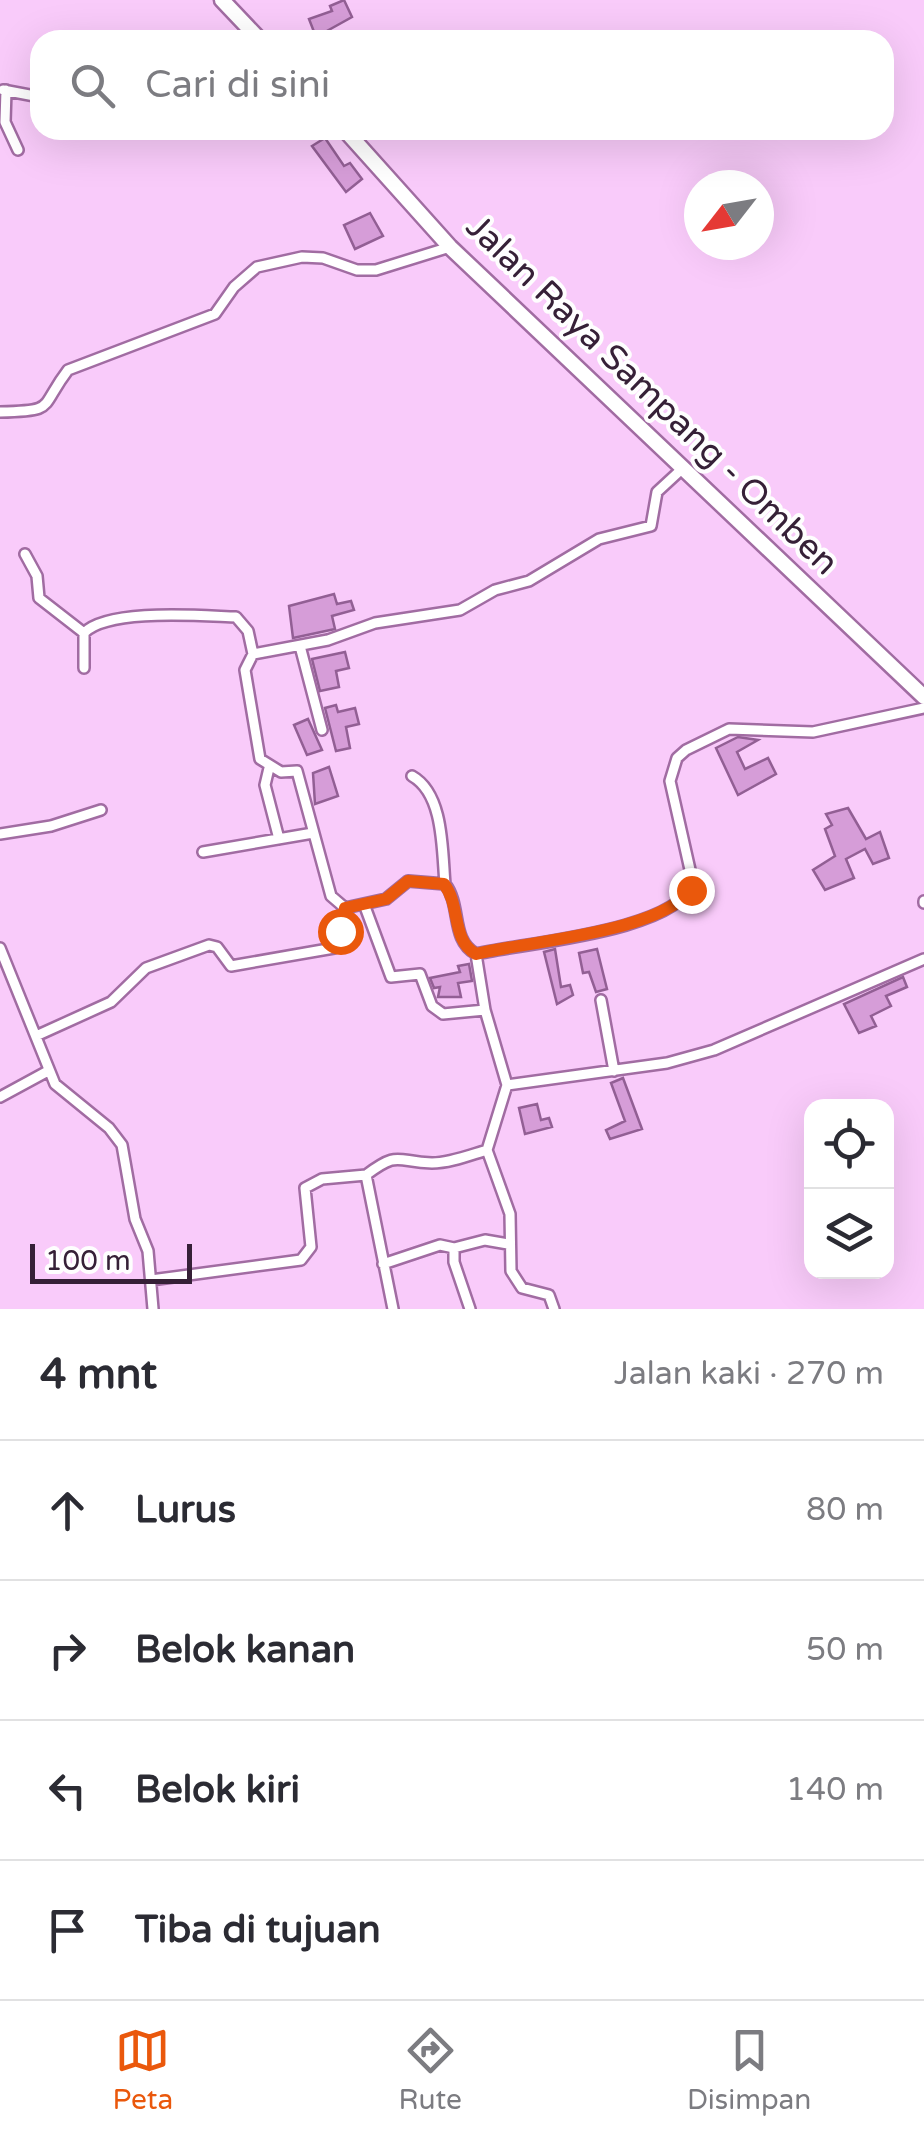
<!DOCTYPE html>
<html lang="id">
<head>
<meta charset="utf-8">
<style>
  :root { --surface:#fff; --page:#f2f2f3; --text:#2b2b33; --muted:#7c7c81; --line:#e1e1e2; --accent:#ea580c }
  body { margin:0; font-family:"Varela Round",sans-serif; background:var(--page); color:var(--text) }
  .controls { position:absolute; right:30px; bottom:30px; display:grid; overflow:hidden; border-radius:20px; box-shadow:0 10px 40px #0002 }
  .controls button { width:90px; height:90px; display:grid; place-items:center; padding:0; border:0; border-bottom:2px solid var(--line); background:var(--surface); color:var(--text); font:50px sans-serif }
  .compass { position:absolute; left:684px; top:170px; width:90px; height:90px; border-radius:50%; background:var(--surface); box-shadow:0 10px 40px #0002; rotate:239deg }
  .scale { position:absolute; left:30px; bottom:25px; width:162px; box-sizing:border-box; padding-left:10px; border:5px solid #362037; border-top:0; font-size:28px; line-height:35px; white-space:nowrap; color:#362037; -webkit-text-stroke:8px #fefefe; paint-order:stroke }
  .stop { position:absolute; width:30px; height:30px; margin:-22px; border:8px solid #ea580c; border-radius:50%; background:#fff }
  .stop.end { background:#ea580c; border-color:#fff; box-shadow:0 2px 10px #0008 }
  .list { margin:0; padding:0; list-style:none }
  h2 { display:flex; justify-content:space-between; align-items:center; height:130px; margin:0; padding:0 40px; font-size:42px }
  h2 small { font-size:32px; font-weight:400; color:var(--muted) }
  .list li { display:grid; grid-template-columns:65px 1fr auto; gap:30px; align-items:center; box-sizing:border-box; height:140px; padding:0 40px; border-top:2px solid var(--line) }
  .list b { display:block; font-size:38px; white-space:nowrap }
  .list em { font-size:32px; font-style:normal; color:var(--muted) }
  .icon { flex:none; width:55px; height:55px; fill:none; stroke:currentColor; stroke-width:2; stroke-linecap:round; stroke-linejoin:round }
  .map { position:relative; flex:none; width:924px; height:1309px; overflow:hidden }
  .search { position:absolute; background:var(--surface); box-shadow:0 10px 40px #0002; left:30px; right:30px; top:30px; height:110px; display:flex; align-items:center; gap:25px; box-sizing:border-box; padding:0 35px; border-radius:30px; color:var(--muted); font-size:38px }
  .sheet { height:690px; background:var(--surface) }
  nav { display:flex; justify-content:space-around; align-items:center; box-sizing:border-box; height:140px; border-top:2px solid var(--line); background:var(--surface); font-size:28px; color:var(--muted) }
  nav a { display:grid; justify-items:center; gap:5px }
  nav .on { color:var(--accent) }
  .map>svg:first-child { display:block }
  .building { fill:#d69dd8; stroke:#925f94; stroke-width:2.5 }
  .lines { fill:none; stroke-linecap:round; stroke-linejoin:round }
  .street-casing { stroke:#a16ca2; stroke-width:14 }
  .primary-casing { stroke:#a16ca2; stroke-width:19 }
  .street { stroke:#fff; stroke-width:9 }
  .primary { stroke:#fff; stroke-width:14 }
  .route { stroke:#ea580c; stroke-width:12 }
  .labels { text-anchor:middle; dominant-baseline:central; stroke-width:8; stroke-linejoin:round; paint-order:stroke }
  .street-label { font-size:35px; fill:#362037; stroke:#fefefe }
</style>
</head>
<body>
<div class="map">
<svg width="924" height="1309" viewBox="0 0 924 1309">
  <rect width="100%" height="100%" fill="#f9cbfa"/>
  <path class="building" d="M 344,0 L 352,17 L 316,37 L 309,19 L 332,11 L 330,6 Z
    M 325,138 L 344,166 L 350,163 L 362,179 L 346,192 L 312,146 Z
    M 370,213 L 383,236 L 355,249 L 344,225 Z
    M 334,594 L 337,604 L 351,601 L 354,610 L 332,616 L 335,629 L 293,638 L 289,606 Z
    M 345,652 L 349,668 L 336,671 L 339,687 L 320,691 L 312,659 Z
    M 336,705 L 338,712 L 355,708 L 359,724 L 346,727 L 350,748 L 336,751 L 325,708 Z
    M 308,719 L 322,750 L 307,755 L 294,725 Z
    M 738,737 L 758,740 L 737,752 L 745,769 L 768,758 L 776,774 L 738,795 L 716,748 Z
    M 329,767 L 338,796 L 315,804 L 313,773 Z
    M 848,808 L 866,839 L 880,832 L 889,858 L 873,864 L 865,849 L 846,859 L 854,878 L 825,890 L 813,870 L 835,856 L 825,829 L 832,825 L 826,814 Z
    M 555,949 L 561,987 L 570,985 L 573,995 L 557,1004 L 544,952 Z
    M 597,949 L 607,989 L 596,992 L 589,972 L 583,973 L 579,953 Z
    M 469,964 L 472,981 L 458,983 L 461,997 L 438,997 L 440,987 L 434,988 L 430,978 L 460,972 L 458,966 Z
    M 903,977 L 907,987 L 886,996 L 891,1006 L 871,1016 L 876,1026 L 859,1033 L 844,1004 Z
    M 623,1078 L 642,1129 L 610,1139 L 606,1130 L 625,1121 L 611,1083 Z
    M 537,1104 L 541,1120 L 549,1118 L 552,1127 L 525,1134 L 519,1108 Z"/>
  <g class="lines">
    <g class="street-casing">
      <path id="street" d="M 3,90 L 40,97
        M 6,90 L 5,122 L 18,150
        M 0,412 C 57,411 39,408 68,370 L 215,314 L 234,287 L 257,267 L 302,257 L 323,258 L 357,270 L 376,270 L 450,247
        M 683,468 L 657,492 L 651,526 L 599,539 L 529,581 L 495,590 L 460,610 L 375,623 L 328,640 L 253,654 L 245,670 L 260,759 L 281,772 L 297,771 L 331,896 L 345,908 L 386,899 L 408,881 L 445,884 C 462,906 450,939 476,954 C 522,943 676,932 693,883 L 670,781 L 677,758 L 686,750 L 729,729 L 813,732 L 924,708
        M 25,554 L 37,576 L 39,598 L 84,633
        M 300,646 L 322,730
        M 84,668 L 84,633 C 108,608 202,616 236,617 L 248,631 L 253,654
        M 269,768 L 265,785 L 279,839
        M 412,776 C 444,794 442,850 445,884
        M 0,834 L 51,826 L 101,810
        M 203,852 L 313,833
        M 924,901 L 924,903
        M 364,904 L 391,977 L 420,974 L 432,1006 L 443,1014 L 485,1010
        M 0,948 L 55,1084 L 109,1128 L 122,1145 L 135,1219 L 148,1251 L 153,1309
        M 476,954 L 485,1010 L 507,1085
        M 601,1000 L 614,1071
        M 36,1036 L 111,1002 L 146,968 L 209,945 L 217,947 L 231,966 L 334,948 L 341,937 L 345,908
        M 0,1097 L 48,1071
        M 487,1150 L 510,1214 L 511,1271 L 522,1288 L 549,1295 L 554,1309
        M 383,1264 L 440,1245 L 454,1248
        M 151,1280 L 301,1260 L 311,1247 L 305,1188 L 322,1179 L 366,1175
        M 393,1309 L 366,1175 C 399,1150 396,1162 432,1163 C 450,1163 470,1155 487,1150 L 507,1085 L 667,1063 L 714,1050 L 924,959
        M 470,1309 L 454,1262 L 454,1248 L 485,1240 L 508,1244"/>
    </g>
    <g class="primary-casing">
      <path id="primary" d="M 222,0 L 260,40
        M 345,130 L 450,247 L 924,697"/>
    </g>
    <use href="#street" class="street"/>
    <use href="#primary" class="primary"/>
  </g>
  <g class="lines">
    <path class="route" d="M 340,931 L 345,908 L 386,899 L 408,881 L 444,884 C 461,906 451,940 476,954 C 529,941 657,933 691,890"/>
  </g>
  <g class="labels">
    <g class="street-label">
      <text transform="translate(652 395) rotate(44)">Jalan Raya Sampang - Omben</text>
    </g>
  </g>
</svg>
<div class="controls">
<button><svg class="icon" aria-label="locate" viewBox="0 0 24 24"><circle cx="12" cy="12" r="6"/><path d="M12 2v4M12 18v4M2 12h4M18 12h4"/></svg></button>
<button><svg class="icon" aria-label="layers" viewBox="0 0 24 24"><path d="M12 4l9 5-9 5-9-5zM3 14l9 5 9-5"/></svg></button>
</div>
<svg class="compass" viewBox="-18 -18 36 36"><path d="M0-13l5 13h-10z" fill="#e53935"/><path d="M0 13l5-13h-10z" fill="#7c7c81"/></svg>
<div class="scale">100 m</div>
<div class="stop" style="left:340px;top:931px"></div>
<div class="stop end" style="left:691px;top:890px"></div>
<div class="search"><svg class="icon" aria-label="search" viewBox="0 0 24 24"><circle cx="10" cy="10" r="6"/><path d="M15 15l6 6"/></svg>Cari di sini</div>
</div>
<section class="sheet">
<h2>4 mnt<small>Jalan kaki · 270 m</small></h2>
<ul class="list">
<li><svg class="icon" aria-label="ahead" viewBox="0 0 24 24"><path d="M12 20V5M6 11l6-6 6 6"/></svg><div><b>Lurus</b></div><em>80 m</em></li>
<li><svg class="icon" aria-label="right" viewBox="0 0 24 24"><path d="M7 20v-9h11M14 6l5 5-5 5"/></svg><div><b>Belok kanan</b></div><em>50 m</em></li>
<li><svg class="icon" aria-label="left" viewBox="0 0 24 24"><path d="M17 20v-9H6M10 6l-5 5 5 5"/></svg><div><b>Belok kiri</b></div><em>140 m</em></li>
<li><svg class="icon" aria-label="arrive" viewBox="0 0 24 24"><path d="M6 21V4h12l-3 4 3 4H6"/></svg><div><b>Tiba di tujuan</b></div></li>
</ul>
</section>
<nav>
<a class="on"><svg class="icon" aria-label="map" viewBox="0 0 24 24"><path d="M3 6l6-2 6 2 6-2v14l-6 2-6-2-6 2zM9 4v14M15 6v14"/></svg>Peta</a>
<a><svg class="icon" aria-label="directions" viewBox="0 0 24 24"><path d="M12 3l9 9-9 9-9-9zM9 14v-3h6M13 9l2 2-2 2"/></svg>Rute</a>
<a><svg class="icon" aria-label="saved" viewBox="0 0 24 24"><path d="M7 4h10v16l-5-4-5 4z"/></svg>Disimpan</a>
</nav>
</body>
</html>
